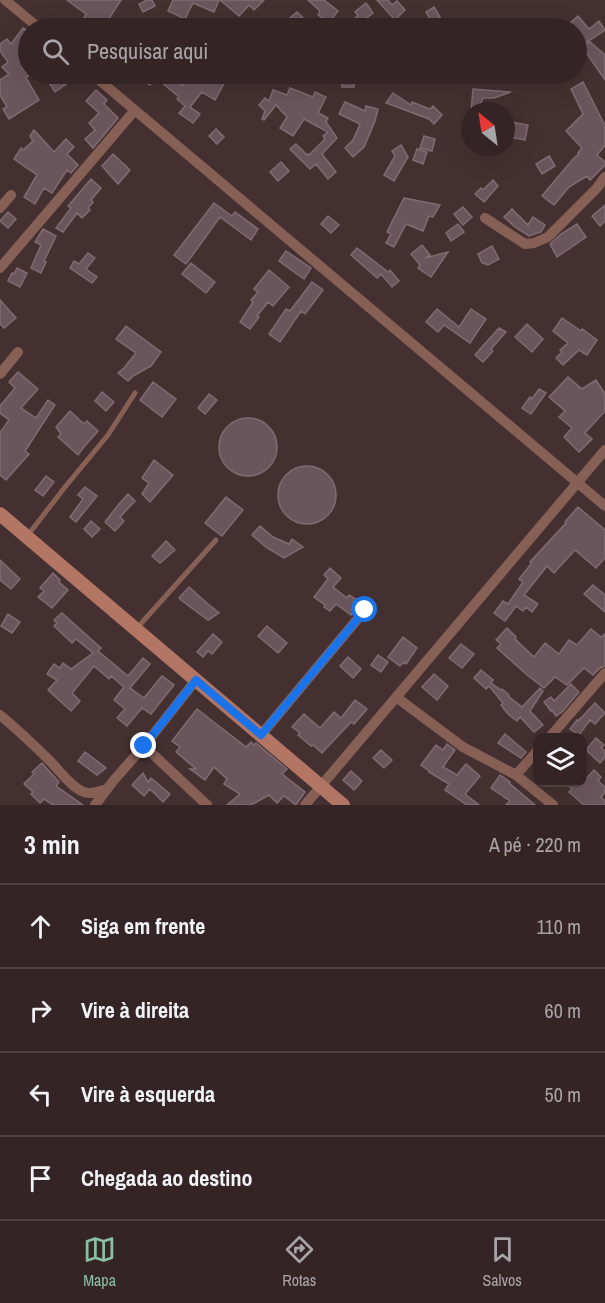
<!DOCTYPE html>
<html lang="pt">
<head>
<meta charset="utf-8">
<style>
  :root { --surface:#342425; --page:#3c2c2d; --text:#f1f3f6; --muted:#a9a4a7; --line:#4e4142; --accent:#8abfa5 }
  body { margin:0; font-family:"Archivo Narrow",sans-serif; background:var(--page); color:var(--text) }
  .controls { position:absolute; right:18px; bottom:18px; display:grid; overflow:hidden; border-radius:12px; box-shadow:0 6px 24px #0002 }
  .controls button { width:54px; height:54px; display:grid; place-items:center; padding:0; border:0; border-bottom:2px solid var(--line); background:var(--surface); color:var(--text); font:30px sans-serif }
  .compass { position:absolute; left:461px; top:102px; width:54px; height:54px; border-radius:50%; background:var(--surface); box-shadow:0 6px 24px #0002; rotate:330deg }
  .stop { position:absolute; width:18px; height:18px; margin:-14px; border:4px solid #1a73e8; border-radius:50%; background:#fff }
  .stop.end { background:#1a73e8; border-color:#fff; box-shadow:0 2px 6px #0008 }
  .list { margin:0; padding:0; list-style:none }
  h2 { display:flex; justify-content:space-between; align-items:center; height:78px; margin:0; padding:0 24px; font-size:26px }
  h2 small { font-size:20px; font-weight:400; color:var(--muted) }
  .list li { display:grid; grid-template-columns:39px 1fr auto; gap:18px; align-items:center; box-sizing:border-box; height:84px; padding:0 24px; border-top:2px solid var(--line) }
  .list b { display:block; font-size:22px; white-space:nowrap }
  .list em { font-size:20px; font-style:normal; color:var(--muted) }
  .icon { flex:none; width:33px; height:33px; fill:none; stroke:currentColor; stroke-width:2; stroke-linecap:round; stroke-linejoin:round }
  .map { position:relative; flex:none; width:605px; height:805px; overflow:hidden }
  .search { position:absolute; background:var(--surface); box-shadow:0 6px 24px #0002; left:18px; right:18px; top:18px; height:66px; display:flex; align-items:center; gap:15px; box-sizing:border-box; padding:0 21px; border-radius:33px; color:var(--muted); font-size:22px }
  .sheet { height:414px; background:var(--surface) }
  nav { display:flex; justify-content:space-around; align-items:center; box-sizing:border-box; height:84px; border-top:2px solid var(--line); background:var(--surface); font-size:16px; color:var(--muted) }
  nav a { display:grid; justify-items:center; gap:3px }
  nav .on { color:var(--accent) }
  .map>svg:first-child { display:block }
  .building { fill:#6b555d; stroke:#816b73; stroke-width:1.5 }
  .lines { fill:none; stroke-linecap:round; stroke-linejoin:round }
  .lane { stroke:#876055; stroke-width:5 }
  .street { stroke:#876055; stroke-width:10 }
  .secondary { stroke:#b37665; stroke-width:14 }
  .route { stroke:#1a73e8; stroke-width:8 }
</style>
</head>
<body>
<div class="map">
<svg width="605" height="805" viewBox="0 0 605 805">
  <rect width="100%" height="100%" fill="#453031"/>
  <path class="building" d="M 67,0 L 121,0 L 103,28 L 78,28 L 86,14 Z
    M 147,0 L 152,0 L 155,6 L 143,12 L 139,4 Z
    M 173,0 L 219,0 L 214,12 L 193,3 L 185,19 L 168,11 Z
    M 220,0 L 264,0 L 254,10 L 249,5 L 239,16 Z
    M 308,0 L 324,0 L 338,11 L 329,23 L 318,15 L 320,11 Z
    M 377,0 L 388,0 L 392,5 L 397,1 L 405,10 L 395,20 Z
    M 366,3 L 373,13 L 354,28 L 340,28 L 358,16 L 355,12 Z
    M 434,7 L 441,19 L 433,24 L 426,12 Z
    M 297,12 L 305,20 L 295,28 L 278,28 Z
    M 578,16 L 589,29 L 599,21 L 605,30 L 584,44 L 576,36 L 576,28 L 564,28 Z
    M 23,28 L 28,31 L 28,62 L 22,68 L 29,75 L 26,78 L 39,100 L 9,119 L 3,109 L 7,107 L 0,95 L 0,80 L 9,74 L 2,67 L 8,62 L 0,51 L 0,44 L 7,39 L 11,44 Z
    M 589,41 L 605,55 L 605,80 L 583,48 Z
    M 52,74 L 63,74 L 69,82 L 55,92 L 46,78 Z
    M 133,74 L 162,74 L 175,79 L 182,86 L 188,74 L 210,83 L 215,74 L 220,74 L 227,78 L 215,100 L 202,92 L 190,107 L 200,114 L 193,123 L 179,113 L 185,106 L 177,99 L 179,97 L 155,77 L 150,85 Z
    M 341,74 L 354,74 L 354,87 L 342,87 Z
    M 583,82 L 605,126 L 605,145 L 597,155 L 605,162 L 605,165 L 590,180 L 587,176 L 569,187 L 554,205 L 542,196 L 574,158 L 579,154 L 578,153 L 582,148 L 566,131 L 583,114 L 571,89 Z
    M 290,88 L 313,97 L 315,92 L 326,97 L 318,113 L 328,118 L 326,122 L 337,138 L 322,154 L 336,172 L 328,179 L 316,164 L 310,169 L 290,149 L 296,144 L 307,155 L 308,154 L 309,155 L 325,139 L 323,136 L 328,132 L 304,119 L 293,136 L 280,128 L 287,117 L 276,105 L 264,120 L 262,119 L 265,111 L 259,105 L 265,98 L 269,101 L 273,90 L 287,95 Z
    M 473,89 L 511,92 L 494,98 L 483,98 L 481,103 L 481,111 L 471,111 Z
    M 96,90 L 107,100 L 104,104 L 118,118 L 93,148 L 85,139 L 95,130 L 89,123 L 99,113 L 86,101 Z
    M 393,93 L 411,105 L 412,102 L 430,109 L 433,106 L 442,115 L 434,124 L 429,119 L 386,103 Z
    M 345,102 L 365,111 L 366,106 L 378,109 L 375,121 L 364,147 L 353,157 L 345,148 L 353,140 L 360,124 L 339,114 Z
    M 506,121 L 528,125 L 525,140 L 513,138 L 514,134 L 506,132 Z
    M 216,129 L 224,137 L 217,144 L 209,136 Z
    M 34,130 L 54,152 L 66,139 L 74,147 L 67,154 L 78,165 L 71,173 L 67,170 L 52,193 L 44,188 L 35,204 L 24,197 L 37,175 L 14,159 L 21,148 L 23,150 L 33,141 L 30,136 Z
    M 424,136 L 435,139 L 432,151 L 420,148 Z
    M 401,145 L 408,157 L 394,181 L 384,175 L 395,156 L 392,151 Z
    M 417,149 L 427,152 L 423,164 L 413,160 Z
    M 113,154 L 130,170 L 118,184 L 102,166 Z
    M 549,156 L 555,166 L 542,174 L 536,164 Z
    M 281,162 L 289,171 L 278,181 L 270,172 Z
    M 91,179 L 101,188 L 91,200 L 93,202 L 88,208 L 90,210 L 82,218 L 77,213 L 63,232 L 56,228 L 71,208 L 68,206 Z
    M 493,180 L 498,186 L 484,202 L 475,194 L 481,188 L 483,190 Z
    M 404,198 L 440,205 L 433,217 L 429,216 L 423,231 L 406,224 L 394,247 L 386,243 L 391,234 L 387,232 Z
    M 214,203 L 232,216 L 235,212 L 258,229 L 251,240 L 220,217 L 186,264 L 174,255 Z
    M 605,205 L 605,221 L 600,226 L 592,216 Z
    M 463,207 L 472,217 L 463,225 L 454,214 Z
    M 512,209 L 528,225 L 533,217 L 545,225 L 541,232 L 529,236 L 515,227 L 504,217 Z
    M 8,212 L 16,219 L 8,228 L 0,221 Z
    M 328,216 L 339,225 L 331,233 L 321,224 Z
    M 458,224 L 464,232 L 451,241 L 446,233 Z
    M 577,224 L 586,237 L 557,257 L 550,244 L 561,234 Z
    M 43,229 L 56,236 L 44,261 L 46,262 L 41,273 L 31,268 L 41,245 L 35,242 Z
    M 422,245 L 430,255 L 425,258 L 448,252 L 431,277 L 418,268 L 420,265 L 411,254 Z
    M 492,246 L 499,259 L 488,265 L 482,263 L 478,254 Z
    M 357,248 L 388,272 L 390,270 L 399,281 L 392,287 L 381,274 L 377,278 L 351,255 Z
    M 286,251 L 311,268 L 304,279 L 279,261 Z
    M 88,253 L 95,258 L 86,269 L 97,277 L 92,283 L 70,268 L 74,261 L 79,264 Z
    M 191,263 L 215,282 L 206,293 L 182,274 Z
    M 17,268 L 27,273 L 20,287 L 8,281 L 12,273 L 14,274 Z
    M 269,270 L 289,287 L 273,306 L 268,302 L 257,316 L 259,317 L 250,329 L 240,322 L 253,302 L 251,300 L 258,292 L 254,289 Z
    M 312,282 L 323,290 L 305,314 L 301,311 L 280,342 L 269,334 L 286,309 L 290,311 Z
    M 0,300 L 16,318 L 4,328 L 0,324 Z
    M 437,309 L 459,327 L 471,309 L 486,319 L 470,343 L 444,325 L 438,332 L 426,322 Z
    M 562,318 L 581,331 L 582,329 L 597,340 L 587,355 L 579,350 L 563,365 L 556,358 L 562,352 L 560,350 L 568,343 L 553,331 Z
    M 527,324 L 543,339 L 532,352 L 515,337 Z
    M 126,326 L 161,352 L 151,366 L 133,376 L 128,381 L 118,373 L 124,368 L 136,353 L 116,339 Z
    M 499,328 L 506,332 L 491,349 L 493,351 L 483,362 L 475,355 Z
    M 18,372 L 38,389 L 21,408 L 36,418 L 48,400 L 55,405 L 25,451 L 29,454 L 6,480 L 0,475 L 0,433 L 9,420 L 0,413 L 0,406 L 15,388 L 9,382 Z
    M 568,377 L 582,389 L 596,380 L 605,394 L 605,411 L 585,433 L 592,439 L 579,452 L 564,437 L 572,428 L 559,417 L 565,411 L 549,397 Z
    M 153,382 L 176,399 L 162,417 L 140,400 Z
    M 539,389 L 546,393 L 531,414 L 522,408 L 530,397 L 532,399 Z
    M 102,392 L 114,402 L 106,411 L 95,401 Z
    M 209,394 L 217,400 L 205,414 L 198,408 Z
    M 70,411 L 84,424 L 87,421 L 98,431 L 83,448 L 78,455 L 58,437 L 61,434 L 56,427 Z
    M219 447a29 29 0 1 1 58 0a29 29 0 1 1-58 0Z
    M 154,460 L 173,475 L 150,502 L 142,494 L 149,483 L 142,478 Z
    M278 495a29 29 0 1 1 58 0a29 29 0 1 1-58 0Z
    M 46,476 L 54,482 L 43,496 L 35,490 Z
    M 85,487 L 97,496 L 76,522 L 70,517 L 83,499 L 78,495 Z
    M 128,494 L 135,501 L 120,517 L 124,521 L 115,531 L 105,522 L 119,504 Z
    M 226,497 L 243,510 L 222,536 L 205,523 Z
    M 578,507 L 605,530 L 605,558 L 596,568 L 575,550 L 554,573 L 547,566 L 524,595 L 538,604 L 532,612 L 526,607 L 523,611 L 516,606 L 505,621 L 494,613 L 503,601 L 508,604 L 523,582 L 519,579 L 531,564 L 530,562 L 566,523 L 565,522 Z
    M 91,521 L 100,529 L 92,537 L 84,529 Z
    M 260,526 L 273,537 L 289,544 L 292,539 L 303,547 L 284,558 L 267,548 L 252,535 Z
    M 166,541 L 175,550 L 160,563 L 152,556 Z
    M 0,560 L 20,579 L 11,589 L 0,580 Z
    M 330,568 L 341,578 L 333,587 L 347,598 L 349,595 L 362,603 L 351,615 L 336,604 L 330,611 L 324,607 L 325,605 L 314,597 L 328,579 L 324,575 Z
    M 53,573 L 60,580 L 59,582 L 68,590 L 52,608 L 38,597 L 44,591 L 40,588 Z
    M 593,585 L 605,595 L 605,612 L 584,594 Z
    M 189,587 L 208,604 L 219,613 L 208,620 L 181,600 L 179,598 Z
    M 62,613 L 101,648 L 98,651 L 128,676 L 143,658 L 150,664 L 130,688 L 144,698 L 162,676 L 174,685 L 151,714 L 142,708 L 127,726 L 117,718 L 125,709 L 114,700 L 124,687 L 111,676 L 109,679 L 94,666 L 72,693 L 80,701 L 71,711 L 48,690 L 57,680 L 47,674 L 54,664 L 60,668 L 63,663 L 71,669 L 93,653 L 76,639 L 72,643 L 54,626 L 57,623 L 54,620 Z
    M 8,614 L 20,622 L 12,633 L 1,626 Z
    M 267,626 L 287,643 L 278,653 L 258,636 Z
    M 507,628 L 516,637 L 515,639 L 534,657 L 545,643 L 559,654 L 569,640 L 577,645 L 591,629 L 601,637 L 605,634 L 605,666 L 600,668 L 593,675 L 584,668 L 567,685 L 555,677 L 544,688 L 526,674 L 497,648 L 501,644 L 496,640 Z
    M 213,634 L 222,642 L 212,654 L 208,651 L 203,657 L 197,652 Z
    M 403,637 L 417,648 L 406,664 L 404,662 L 400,666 L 388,657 Z
    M 461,644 L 474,654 L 462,668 L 449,658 Z
    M 378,655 L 388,662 L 381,672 L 371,665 Z
    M 348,657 L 361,669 L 353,678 L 340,666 Z
    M 481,670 L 493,680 L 491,683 L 501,690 L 502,689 L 509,695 L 508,696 L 522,707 L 540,688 L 543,691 L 530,711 L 543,725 L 534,732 L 520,717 L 517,721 L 508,714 L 501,705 L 503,703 L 489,686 L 486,689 L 474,678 Z
    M 434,674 L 448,686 L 437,700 L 422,687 Z
    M 571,684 L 579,692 L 562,712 L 556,716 L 552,710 L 551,711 L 544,702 L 551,697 L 554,701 Z
    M 355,700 L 367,709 L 354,724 L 351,722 L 322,753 L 313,745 L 311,746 L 298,735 L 300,733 L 292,727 L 304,714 L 320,728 L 334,712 L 341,718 Z
    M 595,703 L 605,713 L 595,724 L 590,720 L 579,735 L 570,729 L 577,720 L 578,721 Z
    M 197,709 L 246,747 L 251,742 L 254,745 L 256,743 L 287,769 L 282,774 L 305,792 L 296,805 L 284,796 L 277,803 L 269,795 L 251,805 L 227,805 L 240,794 L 224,784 L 227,779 L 214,767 L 205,780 L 190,769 L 196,769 L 176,752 L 180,747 L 172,741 Z
    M 505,734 L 526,752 L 521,758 L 498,743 Z
    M 596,738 L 604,745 L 601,748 L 605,751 L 605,757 L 600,763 L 586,750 Z
    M 447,744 L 455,750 L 443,767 L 457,775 L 466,764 L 480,776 L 465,794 L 479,805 L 467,805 L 445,790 L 449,784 L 429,772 L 429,771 L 421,765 L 436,745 L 443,750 Z
    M 381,750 L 392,760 L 384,768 L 373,758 Z
    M 85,752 L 106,768 L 97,775 L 78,761 Z
    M 42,763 L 59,782 L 56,786 L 83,805 L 53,805 L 44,799 L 40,803 L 31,794 L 33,792 L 24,784 L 34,774 L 32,772 Z
    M 594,770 L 601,777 L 598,781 L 605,787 L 605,792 L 601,797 L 605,801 L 605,805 L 584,805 L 569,792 L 572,789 L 565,783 L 582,783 Z
    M 351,771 L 362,781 L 354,790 L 343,780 Z
    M 143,773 L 148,782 L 151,778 L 170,794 L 163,802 L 150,789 L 144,796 L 132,785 Z
    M 500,775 L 510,782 L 509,783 L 535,805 L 506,805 L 510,801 L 491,788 Z"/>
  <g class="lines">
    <path class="lane" d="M 28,535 L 65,487 L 108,435 L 135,393
      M 137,628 L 216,540"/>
    <path class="street" d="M 5,0 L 39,28
      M 92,74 L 605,506
      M 0,208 L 11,195
      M 485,218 L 525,244 L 534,243 L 548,237 L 597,188 L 605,177
      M 0,268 L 135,110
      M 0,374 L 18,352
      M 396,697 L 463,747 L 516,775 L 553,805
      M 0,715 C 17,729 33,744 49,760 C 59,770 72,788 84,792 C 92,795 100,791 107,789
      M 261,735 L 365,610
      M 549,738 L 605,673
      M 144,746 L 207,805
      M 516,775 L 538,750
      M 95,805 L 114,780 L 144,746 L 196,680
      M 305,805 L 605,450"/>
    <path class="secondary" d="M 0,514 L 343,805"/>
  </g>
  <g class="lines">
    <path class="route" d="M 144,746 L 196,680 L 261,735 L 365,610"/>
  </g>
</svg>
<div class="controls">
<button><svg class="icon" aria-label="layers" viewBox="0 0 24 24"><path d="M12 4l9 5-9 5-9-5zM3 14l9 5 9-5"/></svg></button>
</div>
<svg class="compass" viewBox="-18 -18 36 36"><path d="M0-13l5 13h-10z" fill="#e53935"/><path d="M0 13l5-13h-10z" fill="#a9a4a7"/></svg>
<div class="stop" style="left:365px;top:610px"></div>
<div class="stop end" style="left:144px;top:746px"></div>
<div class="search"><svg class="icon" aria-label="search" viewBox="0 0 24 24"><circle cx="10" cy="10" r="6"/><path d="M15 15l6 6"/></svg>Pesquisar aqui</div>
</div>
<section class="sheet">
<h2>3 min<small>A pé · 220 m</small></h2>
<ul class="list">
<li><svg class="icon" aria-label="ahead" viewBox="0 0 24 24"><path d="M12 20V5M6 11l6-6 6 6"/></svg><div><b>Siga em frente</b></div><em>110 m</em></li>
<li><svg class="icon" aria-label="right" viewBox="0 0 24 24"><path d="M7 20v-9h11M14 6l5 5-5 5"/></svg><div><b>Vire à direita</b></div><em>60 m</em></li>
<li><svg class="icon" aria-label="left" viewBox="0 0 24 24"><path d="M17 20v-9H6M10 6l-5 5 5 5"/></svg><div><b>Vire à esquerda</b></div><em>50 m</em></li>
<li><svg class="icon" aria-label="arrive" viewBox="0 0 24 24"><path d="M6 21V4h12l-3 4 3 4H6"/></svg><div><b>Chegada ao destino</b></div></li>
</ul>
</section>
<nav>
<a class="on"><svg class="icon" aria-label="map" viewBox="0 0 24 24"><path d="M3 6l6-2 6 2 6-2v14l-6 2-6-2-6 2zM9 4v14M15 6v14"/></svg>Mapa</a>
<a><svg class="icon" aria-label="directions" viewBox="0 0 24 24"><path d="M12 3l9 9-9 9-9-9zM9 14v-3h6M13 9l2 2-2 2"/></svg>Rotas</a>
<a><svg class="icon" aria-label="saved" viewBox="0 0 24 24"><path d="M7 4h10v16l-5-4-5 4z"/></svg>Salvos</a>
</nav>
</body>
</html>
